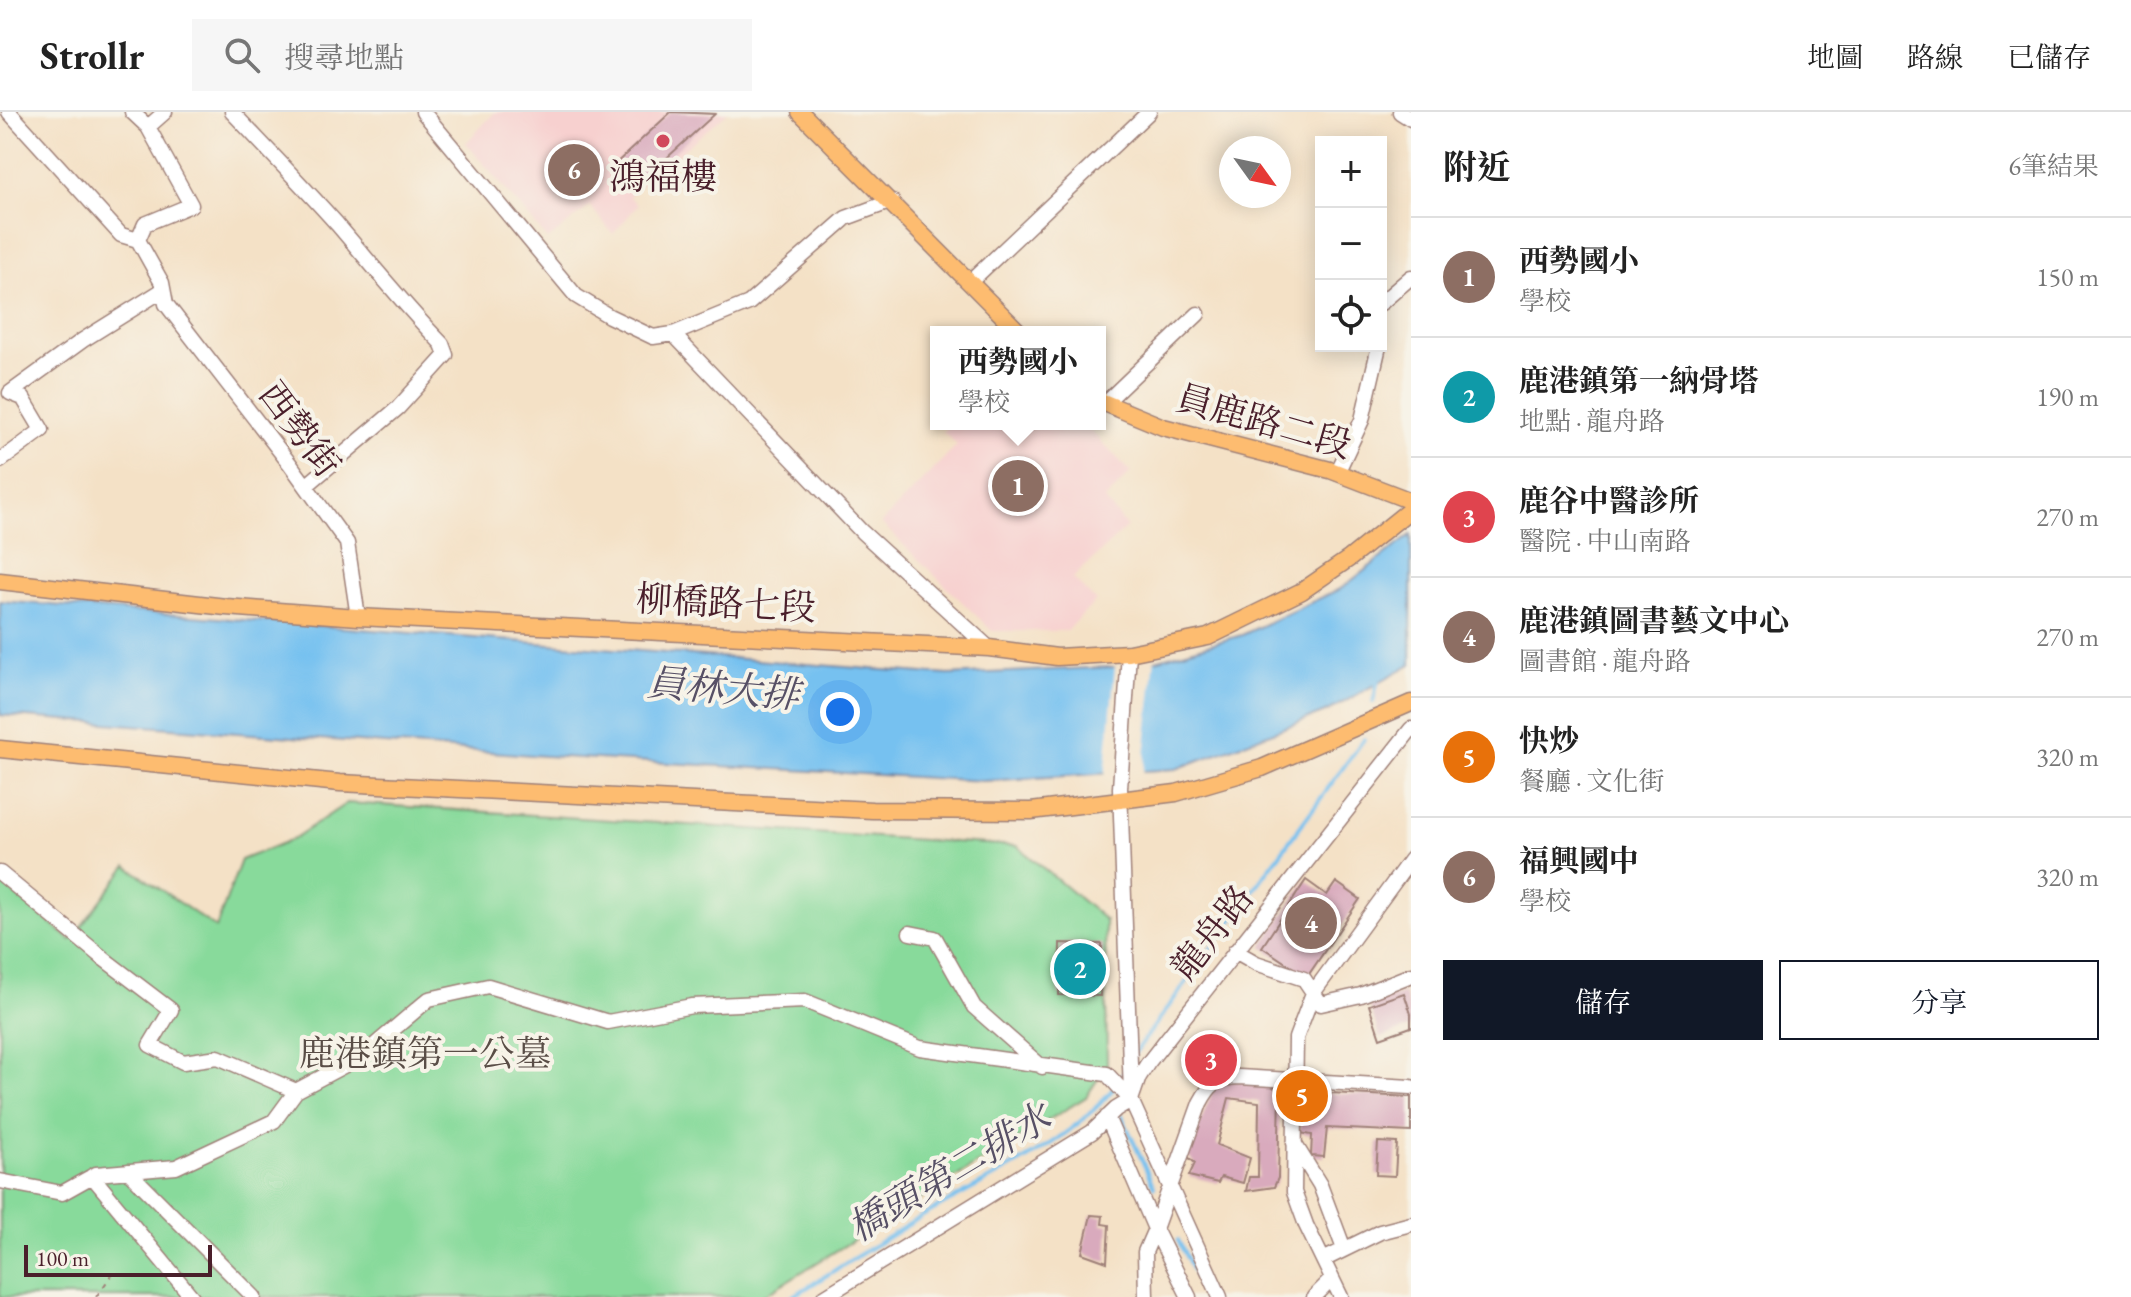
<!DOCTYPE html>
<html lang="zh-TW">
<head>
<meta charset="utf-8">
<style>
  :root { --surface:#fff; --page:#f6f6f6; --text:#222; --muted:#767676; --line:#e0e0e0; --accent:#111827 }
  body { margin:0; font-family:"EB Garamond","Noto Serif TC",serif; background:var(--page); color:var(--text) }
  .controls { position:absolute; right:24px; top:24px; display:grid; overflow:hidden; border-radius:0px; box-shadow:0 4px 20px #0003 }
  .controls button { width:72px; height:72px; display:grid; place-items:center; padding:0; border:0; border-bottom:2px solid var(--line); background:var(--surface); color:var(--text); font:40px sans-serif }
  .compass { position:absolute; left:1219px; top:24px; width:72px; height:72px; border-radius:50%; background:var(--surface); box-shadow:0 4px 20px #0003; rotate:123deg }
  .scale { position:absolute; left:24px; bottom:20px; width:188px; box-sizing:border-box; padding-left:8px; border:4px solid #4a1f2b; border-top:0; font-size:22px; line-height:28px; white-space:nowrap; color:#4a1f2b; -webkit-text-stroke:6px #f7f3e8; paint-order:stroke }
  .you { position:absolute; left:840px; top:600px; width:28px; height:28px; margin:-20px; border:6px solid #fff; border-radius:50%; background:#1a73e8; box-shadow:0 0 0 12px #1a73e833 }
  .badge { display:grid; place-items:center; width:52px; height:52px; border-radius:50%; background:var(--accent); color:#fff; font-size:26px; font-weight:700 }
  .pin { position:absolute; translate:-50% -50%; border:4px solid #fff; box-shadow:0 2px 8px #0006 }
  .popup { position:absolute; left:930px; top:214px; width:176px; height:104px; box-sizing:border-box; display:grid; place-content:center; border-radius:0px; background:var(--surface); filter:drop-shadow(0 2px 6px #0005); font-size:26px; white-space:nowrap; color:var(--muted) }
  .popup b { font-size:30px; color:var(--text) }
  .popup::after { content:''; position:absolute; left:50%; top:100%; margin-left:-16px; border:16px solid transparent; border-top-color:var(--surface) }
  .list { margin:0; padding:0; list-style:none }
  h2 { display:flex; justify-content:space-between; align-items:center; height:104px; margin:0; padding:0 32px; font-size:34px }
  h2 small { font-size:26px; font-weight:400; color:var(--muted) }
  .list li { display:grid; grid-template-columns:52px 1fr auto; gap:24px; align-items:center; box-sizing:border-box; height:120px; padding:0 32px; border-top:2px solid var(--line) }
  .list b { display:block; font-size:30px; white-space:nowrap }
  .list p { margin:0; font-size:26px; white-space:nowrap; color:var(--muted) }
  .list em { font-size:26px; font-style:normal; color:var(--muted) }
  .actions { display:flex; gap:16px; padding:24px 32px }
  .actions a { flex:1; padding:18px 0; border:2px solid var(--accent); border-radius:0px; text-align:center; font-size:28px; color:var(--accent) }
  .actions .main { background:var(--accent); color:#fff }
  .icon { flex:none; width:44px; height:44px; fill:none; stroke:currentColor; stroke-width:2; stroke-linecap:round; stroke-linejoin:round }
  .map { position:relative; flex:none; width:1411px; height:1185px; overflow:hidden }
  header { display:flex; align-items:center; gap:48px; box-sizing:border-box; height:112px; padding:0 40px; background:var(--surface); border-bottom:2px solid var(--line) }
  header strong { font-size:38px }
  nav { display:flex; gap:44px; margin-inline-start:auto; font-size:28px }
  .search { width:560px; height:72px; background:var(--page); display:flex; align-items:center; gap:20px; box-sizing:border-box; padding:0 28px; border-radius:0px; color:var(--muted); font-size:30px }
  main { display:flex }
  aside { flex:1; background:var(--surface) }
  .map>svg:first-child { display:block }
  .built { fill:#f7d0cf }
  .green { fill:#88da9b; stroke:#697c63; stroke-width:2 }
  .water { fill:#76c1f0; stroke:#60708e; stroke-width:2 }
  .pier { fill:#f4e1c6 }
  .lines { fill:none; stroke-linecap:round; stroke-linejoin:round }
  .stream { stroke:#76c1f0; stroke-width:4 }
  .building { fill:#d9aabd }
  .minor-casing { stroke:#9f8078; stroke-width:17 }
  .major-casing { stroke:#9f8078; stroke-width:19 }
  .path { stroke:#9f8078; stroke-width:2; stroke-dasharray:6 6; stroke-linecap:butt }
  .minor { stroke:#fff; stroke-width:14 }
  .major { stroke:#fdbc70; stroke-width:16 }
  .poi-dot { fill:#d1495b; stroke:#f7f3e8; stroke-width:3 }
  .labels { text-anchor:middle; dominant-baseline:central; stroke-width:8; stroke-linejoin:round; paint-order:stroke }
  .poi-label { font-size:36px; fill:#4a1f2b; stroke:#f7f3e8 }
  .street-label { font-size:36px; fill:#4a1f2b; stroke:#f7f3e8 }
  .park-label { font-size:36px; fill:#5a4e47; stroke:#f7f3e8 }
  .water-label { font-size:38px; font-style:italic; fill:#575066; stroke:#f7f3e8 }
</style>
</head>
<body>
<header>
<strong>Strollr</strong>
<div class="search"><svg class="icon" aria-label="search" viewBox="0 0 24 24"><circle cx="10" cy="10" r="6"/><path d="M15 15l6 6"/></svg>搜尋地點</div>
<nav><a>地圖</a><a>路線</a><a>已儲存</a></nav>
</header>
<main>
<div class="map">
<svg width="1411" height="1185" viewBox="0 0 1411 1185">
  <rect width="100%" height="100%" fill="#f7f3e8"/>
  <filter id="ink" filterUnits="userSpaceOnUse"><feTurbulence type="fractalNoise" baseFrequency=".0125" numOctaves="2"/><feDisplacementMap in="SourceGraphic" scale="16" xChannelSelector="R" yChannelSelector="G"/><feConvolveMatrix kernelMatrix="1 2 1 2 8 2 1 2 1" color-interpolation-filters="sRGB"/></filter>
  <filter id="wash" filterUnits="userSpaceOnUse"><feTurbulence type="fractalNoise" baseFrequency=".006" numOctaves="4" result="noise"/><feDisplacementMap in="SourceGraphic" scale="32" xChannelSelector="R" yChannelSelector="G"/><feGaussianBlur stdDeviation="1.8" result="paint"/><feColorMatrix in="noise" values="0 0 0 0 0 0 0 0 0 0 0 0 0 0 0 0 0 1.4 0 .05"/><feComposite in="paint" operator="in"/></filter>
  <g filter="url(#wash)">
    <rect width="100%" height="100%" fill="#f4e1c6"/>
    <path class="built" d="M 495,0 L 728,0 L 629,84 L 638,93 L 613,122 L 590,94 L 548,128 L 466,31 Z
      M 951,312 L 1084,312 L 1131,360 L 1105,388 L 1127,415 L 1073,466 L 1096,489 L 1067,519 L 992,519 L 881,411 L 957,333 L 943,319 Z"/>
    <path class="green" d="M 347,691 L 1017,734 L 1105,808 L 1107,953 L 1086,985 L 761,1185 L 0,1185 L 0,770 L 71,828 L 127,754 L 216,816 L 241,748 L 293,727 Z"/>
    <path class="water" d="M 1411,423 L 1411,552 L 1328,599 L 1176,657 L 984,669 L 545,644 L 0,603 L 0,489 L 948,563 L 1135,554 L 1242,523 L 1342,476 Z"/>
    <path class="pier" d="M 1155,545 L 1143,663 L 1105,666 L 1115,554 Z"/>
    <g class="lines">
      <path class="stream" d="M 1373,590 L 1378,568
        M 1134,942 L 1364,627
        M 1122,1004 L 1154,1075
        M 1178,1128 L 1206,1185
        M 792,1185 C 835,1158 878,1131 921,1105 C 986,1067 1090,1024 1126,957"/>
    </g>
    <g id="blocks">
      <path class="building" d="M 671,0 L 715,2 L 635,75 L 612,55 Z
        M 1306,768 L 1327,783 L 1336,770 L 1360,787 L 1307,865 L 1262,835 Z
        M 1060,831 L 1102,832 L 1100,884 L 1059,883 Z
        M 1404,881 L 1411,902 L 1411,915 L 1380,926 L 1369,893 Z
        M 1222,968 L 1270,972 L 1280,981 L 1278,1066 L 1274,1075 L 1246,1079 L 1249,1065 L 1258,1065 L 1259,990 L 1229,986 L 1217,1033 L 1250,1046 L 1243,1071 L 1221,1065 L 1218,1071 L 1189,1064 L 1195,1051 L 1187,1044 L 1215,973 Z
        M 1309,980 L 1411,985 L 1411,1020 L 1327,1016 L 1324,1045 L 1311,1044 L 1312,1023 L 1300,1021 L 1300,986 Z
        M 1378,1030 L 1397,1031 L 1395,1064 L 1376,1063 Z
        M 1091,1103 L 1103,1104 L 1102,1112 L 1109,1113 L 1107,1150 L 1082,1141 Z"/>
    </g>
  </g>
  <g filter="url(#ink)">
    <use href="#blocks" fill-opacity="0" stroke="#9f8078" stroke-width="2"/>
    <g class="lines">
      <g class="minor-casing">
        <path id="minor" d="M 9,0 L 121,123 L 138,128
          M 132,0 L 148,15 L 191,93 L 145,112 L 138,128 L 162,171 L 166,192 L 290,352 L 347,431 L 358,505
          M 232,0 C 267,37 303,74 337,112 C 372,153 405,194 442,232 L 446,243 L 398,296 L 306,374
          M 423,0 L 576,184 L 609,204 L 653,225 L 673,222 L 862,420 L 989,536
          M 1400,0 L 1411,7
          M 148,15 L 165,0
          M 970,170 L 1149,0
          M 1381,191 L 1411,165
          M 673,222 L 749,191 L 846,106 L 892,89
          M 1104,292 L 1198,202
          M 0,349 L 42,318 L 23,286 L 10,281 L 83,228 L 163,178
          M 1337,361 L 1362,308 L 1379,234
          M 1129,541 L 1120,676 L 1131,980
          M 0,761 L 104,847 L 171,898 L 150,933 L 183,950 L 218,945 L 296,979 L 362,944 L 429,887 L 488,874 L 608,910 L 692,894 L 805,889 L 920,936 L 1107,962 L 1131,988
          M 910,821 L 935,826 L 974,895 L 1042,955
          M 1235,839 L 1256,851 L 1304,867 L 1321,892 L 1361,883 L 1411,863
          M 1107,1005 L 1155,1117 L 1145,1140 L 1146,1185
          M 1294,1031 L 1320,1073 L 1344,1137
          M 128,1059 L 254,1185
          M 92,1064 L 192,1185
          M 0,1069 L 62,1081 L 96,1062 L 176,1055 L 274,1009 L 296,979
          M 1323,1148 L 1380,1120 L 1411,1112
          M 824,1185 L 1092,1020 L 1116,997 L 1131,988
          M 1189,1185 L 1155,1117 L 1200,991 C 1210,972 1217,966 1239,965 L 1411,975
          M 1220,1185 L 1131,988 L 1139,965 L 1148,951 L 1411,617
          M 1314,1185 L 1332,1167
          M 1341,1185 L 1306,1113 L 1294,1080 L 1296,926 L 1313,881 L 1411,747"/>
      </g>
      <g class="major-casing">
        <path id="major" d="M 800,0 L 1019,220
          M 1100,289 L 1163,315 L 1330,358 L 1411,389
          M 0,469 L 226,495 L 358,505 L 989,536 L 1057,545 L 1129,541 L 1208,525 L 1302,479 L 1350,446 L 1411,397
          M 0,637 L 340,671 L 872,698 L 1031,699 L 1176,681 L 1262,656 L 1411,591"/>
      </g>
      <path class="path" d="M 96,1185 L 113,1161"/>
      <use href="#minor" class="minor"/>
      <use href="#major" class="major"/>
    </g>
  </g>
  <circle class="poi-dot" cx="663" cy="29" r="8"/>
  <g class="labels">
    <g class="poi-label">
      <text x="663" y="64">鴻福樓</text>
    </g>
    <g class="street-label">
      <text transform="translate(1264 309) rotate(16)">員鹿路二段</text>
      <text transform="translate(300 317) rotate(53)">西勢街</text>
      <text transform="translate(726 491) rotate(3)">柳橋路七段</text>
      <text transform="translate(1212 820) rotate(-52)">龍舟路</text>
    </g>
    <g class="park-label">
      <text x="425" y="941">鹿港鎮第一公墓</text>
    </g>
    <g class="water-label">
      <text transform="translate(723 576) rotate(5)">員林大排</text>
      <text transform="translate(949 1060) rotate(-31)">橋頭第二排水</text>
    </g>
  </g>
</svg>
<div class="controls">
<button>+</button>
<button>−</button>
<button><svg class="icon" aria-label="locate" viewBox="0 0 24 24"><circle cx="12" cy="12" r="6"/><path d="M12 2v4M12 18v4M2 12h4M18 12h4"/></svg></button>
</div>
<svg class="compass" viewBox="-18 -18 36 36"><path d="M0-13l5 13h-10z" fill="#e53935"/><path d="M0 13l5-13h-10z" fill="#767676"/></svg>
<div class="scale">100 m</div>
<div class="you"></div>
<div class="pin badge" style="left:1018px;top:374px;background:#8d6e63">1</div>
<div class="popup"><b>西勢國小</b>學校</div>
<div class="pin badge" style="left:1080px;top:857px;background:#0f9aa8">2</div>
<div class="pin badge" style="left:1211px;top:948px;background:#e0444e">3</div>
<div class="pin badge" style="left:1311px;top:811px;background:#8d6e63">4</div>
<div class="pin badge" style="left:1302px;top:984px;background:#e8710a">5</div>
<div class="pin badge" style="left:574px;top:58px;background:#8d6e63">6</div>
</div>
<aside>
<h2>附近<small>6筆結果</small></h2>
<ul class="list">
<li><span class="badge" style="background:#8d6e63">1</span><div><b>西勢國小</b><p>學校</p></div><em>150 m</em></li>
<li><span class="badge" style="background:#0f9aa8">2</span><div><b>鹿港鎮第一納骨塔</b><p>地點 · 龍舟路</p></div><em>190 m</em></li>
<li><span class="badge" style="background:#e0444e">3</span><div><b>鹿谷中醫診所</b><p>醫院 · 中山南路</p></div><em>270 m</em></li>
<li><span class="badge" style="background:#8d6e63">4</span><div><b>鹿港鎮圖書藝文中心</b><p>圖書館 · 龍舟路</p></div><em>270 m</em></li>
<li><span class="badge" style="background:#e8710a">5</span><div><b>快炒</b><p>餐廳 · 文化街</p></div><em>320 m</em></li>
<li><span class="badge" style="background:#8d6e63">6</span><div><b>福興國中</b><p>學校</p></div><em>320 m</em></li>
</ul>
<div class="actions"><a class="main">儲存</a><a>分享</a></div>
</aside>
</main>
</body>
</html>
